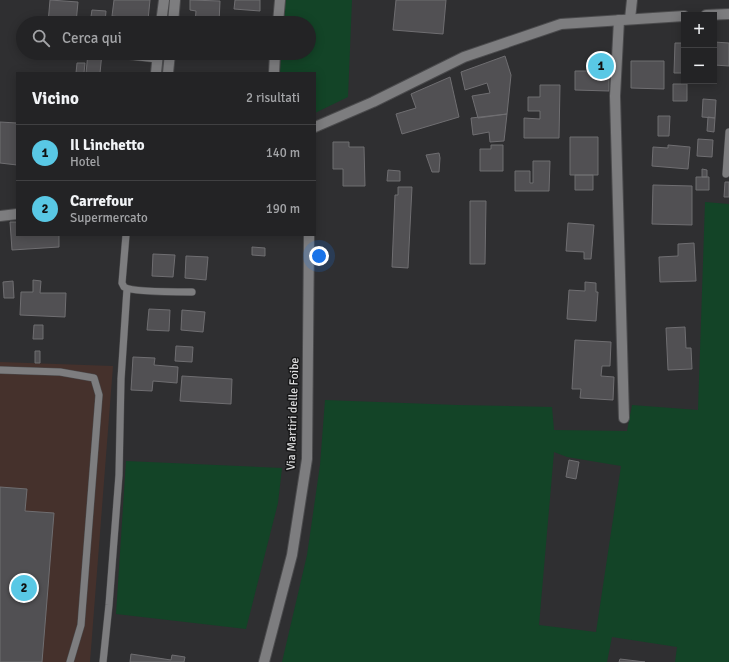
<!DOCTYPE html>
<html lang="it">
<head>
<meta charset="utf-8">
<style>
  :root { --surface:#232325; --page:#2b2b2d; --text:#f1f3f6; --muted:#a3a4a7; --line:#404042; --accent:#59c8e5 }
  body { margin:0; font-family:Signika,sans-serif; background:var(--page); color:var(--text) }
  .controls { position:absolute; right:12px; top:12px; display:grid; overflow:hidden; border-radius:0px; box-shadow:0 2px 10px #0003 }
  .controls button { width:36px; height:36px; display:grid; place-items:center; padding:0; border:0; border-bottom:1px solid var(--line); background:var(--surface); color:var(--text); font:20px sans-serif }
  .you { position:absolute; left:319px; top:256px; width:14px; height:14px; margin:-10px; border:3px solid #fff; border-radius:50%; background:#1a73e8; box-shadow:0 0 0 6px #1a73e833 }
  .badge { display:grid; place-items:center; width:26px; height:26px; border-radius:50%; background:var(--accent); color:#111; font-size:13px; font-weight:700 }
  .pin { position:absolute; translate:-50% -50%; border:2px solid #fff; box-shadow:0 1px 4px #0006 }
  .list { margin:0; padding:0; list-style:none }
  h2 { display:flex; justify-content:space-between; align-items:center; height:52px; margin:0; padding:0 16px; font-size:17px }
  h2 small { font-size:13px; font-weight:400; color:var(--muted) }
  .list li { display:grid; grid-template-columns:26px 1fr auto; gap:12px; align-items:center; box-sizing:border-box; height:56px; padding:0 16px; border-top:1px solid var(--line) }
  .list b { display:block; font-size:15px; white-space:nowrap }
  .list p { margin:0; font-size:13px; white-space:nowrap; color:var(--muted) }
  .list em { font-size:13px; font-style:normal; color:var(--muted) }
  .icon { flex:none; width:22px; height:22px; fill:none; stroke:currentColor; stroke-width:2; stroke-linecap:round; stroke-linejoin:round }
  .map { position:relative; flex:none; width:729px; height:662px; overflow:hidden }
  .search { position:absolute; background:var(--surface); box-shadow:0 2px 10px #0003; left:16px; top:16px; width:300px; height:44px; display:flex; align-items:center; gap:10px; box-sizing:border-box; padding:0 14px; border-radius:22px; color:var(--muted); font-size:15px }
  .panel { position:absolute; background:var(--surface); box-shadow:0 2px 10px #0003; left:16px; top:72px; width:300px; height:164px; border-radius:0px }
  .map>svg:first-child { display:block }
  .commercial { fill:#45312c }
  .green { fill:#134427; fill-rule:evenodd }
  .building { fill:#515053; stroke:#6f6e71 }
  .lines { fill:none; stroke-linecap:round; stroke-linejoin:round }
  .lane-casing { stroke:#4b4b4d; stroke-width:8 }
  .street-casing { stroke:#4b4b4d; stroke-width:12 }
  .secondary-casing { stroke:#4b4b4d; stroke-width:12 }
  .lane { stroke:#7d7d7f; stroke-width:7 }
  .street { stroke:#7d7d7f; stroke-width:10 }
  .secondary { stroke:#7d7d7f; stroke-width:10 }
  .labels { text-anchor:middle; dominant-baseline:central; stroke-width:3; stroke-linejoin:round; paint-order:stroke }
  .street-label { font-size:12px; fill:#dfdfe0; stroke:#171718 }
</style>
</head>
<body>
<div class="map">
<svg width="729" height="662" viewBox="0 0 729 662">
  <rect width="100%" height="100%" fill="#2f2f31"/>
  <path class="commercial" d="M 0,362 L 113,366 L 90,662 L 0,662 Z"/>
  <path class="green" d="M 284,0 L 352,0 L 348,97 L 315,113 L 315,73 L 280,73 L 281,53 L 309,53 L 309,23 L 283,23 Z
    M 705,202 L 729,204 L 729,662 L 675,662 L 677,647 L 612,637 L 607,662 L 282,662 L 307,555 L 320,465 L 325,400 L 457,405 L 552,407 L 554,430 L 627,431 L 632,405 L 698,410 ZM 554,452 L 567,457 L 621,466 L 596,632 L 539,625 Z
    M 126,461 L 282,468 L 278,503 L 246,629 L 116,614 Z"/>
  <path class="building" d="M 50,0 L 78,2 L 76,23 L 48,23 Z
    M 114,0 L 150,0 L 148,20 L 112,16 Z
    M 190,0 L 220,1 L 219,23 L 195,23 L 196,11 L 190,10 Z
    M 235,0 L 260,0 L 260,11 L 234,9 Z
    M 396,0 L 446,0 L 443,34 L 393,30 Z
    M 92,10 L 106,11 L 105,23 L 90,23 Z
    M 714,42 L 729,43 L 729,66 L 714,65 Z
    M 675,43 L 684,43 L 684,73 L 674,73 Z
    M 88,53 L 102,53 L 100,73 L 86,73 Z
    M 505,56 L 511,75 L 507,114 L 478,118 L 472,96 L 490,93 L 487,83 L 465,90 L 461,72 Z
    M 594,57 L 609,57 L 609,91 L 575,90 L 575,71 L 594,71 Z
    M 631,61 L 664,61 L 664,89 L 631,88 Z
    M 77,63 L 85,63 L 84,73 L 76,73 Z
    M 450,77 L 459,117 L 402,134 L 396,114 L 416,108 L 411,94 Z
    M 673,84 L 687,84 L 687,101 L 673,101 Z
    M 540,85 L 560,85 L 559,138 L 524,138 L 524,118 L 540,119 L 540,111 L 528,111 L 528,97 L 540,97 Z
    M 703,99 L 716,100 L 715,118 L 702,117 Z
    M 507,114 L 504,141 L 490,142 L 489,132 L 473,135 L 471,118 Z
    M 658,116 L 670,116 L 669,136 L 658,136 Z
    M 708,117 L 715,118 L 714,132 L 707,131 Z
    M 0,122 L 17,123 L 17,165 L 0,163 Z
    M 570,137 L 598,137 L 598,175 L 570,175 Z
    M 698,139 L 713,140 L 712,157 L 697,156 Z
    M 333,142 L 349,142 L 349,147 L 364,147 L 365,186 L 343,186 L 343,169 L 333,169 Z
    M 491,145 L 503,145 L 503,171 L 480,171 L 480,149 L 491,149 Z
    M 668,145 L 690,147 L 688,169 L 652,166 L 653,147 L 668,148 Z
    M 439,153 L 440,158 L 439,172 L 432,172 L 426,155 Z
    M 533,161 L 550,161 L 549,191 L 515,191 L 515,171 L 530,171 L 530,183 L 533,183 Z
    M 702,169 L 707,170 L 707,177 L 702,177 Z
    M 388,170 L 400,171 L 400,181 L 387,181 Z
    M 575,175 L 593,175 L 593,190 L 575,190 Z
    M 696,177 L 709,177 L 709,190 L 696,190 Z
    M 725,182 L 729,182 L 729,197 L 724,197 Z
    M 653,185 L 692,186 L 692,225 L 652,224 Z
    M 398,187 L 412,187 L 408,268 L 392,267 L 395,195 L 398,195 Z
    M 470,201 L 486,201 L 485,264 L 470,264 Z
    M 10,222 L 17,222 L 17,235 L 59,235 L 59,247 L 12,250 Z
    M 568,223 L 594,225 L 591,259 L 584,259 L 584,252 L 566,251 Z
    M 694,243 L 696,281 L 660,282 L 659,257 L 678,256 L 678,244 Z
    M 252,247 L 265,248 L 265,256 L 252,255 Z
    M 153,254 L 175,255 L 173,277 L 152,276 Z
    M 186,256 L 208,257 L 206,280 L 185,278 Z
    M 33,280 L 41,281 L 40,293 L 66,293 L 65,317 L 20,315 L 21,292 L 33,292 Z
    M 13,281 L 14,298 L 4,298 L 3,282 Z
    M 585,282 L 596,283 L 596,292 L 598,292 L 596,321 L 567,319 L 569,290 L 585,291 Z
    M 149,309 L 170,310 L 169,331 L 147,330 Z
    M 182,310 L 205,312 L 203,332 L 181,330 Z
    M 34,325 L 43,325 L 43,339 L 33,339 Z
    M 685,327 L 686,348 L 691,348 L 692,369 L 668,370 L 666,328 Z
    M 575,340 L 611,342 L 610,366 L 602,366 L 601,376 L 614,377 L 613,400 L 580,398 L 581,389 L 572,389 Z
    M 176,346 L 193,347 L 192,362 L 175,361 Z
    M 35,351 L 40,351 L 40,363 L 35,363 Z
    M 133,357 L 155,358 L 154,365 L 178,367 L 177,383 L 153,381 L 152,391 L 131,390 Z
    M 182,376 L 232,379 L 231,404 L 180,401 Z
    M 569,460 L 579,462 L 576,479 L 566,477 Z
    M 0,487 L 27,489 L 25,511 L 54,513 L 42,662 L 0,662 Z
    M 131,654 L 171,660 L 172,655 L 185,657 L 184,662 L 130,662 Z
    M 620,659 L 645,662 L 619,662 Z"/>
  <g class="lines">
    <g class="lane-casing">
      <path id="lane" d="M 110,54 L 157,59
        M 726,174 L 729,132
        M 126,235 L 122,283 L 124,287 C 131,292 179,292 192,292
        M 0,370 L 60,372 L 94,378 L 99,395 L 81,625 L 70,662
        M 103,662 L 109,605 L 119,475 L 121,379 L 127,289"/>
    </g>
    <g class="street-casing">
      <path id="street" d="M 630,19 L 632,0
        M 619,20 L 615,96 L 624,418
        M 161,23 L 164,0
        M 173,23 L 175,0
        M 278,23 L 280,0
        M 156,73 L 158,53
        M 168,73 L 170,53
        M 274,73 L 275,53"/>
    </g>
    <g class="secondary-casing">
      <path id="secondary" d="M 706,15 L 729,14
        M 315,127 L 373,102 L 464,57 L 561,24 L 684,16
        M 0,216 L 17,214
        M 264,662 L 292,555 L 307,459 L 309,235"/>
    </g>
    <use href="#lane" class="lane"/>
    <use href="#street" class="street"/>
    <use href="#secondary" class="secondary"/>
  </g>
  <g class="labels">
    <g class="street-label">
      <text transform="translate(293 414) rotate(-88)">Via Martiri delle Foibe</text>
    </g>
  </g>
</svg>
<div class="controls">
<button>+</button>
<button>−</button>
</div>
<div class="you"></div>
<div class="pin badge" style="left:601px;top:66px">1</div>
<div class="pin badge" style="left:24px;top:588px">2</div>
<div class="search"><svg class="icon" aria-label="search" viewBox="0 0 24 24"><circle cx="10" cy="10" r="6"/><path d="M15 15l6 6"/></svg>Cerca qui</div>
<section class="panel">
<h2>Vicino<small>2 risultati</small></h2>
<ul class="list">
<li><span class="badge">1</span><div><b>Il Linchetto</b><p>Hotel</p></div><em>140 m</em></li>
<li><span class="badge">2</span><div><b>Carrefour</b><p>Supermercato</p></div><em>190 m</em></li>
</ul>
</section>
</div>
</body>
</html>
